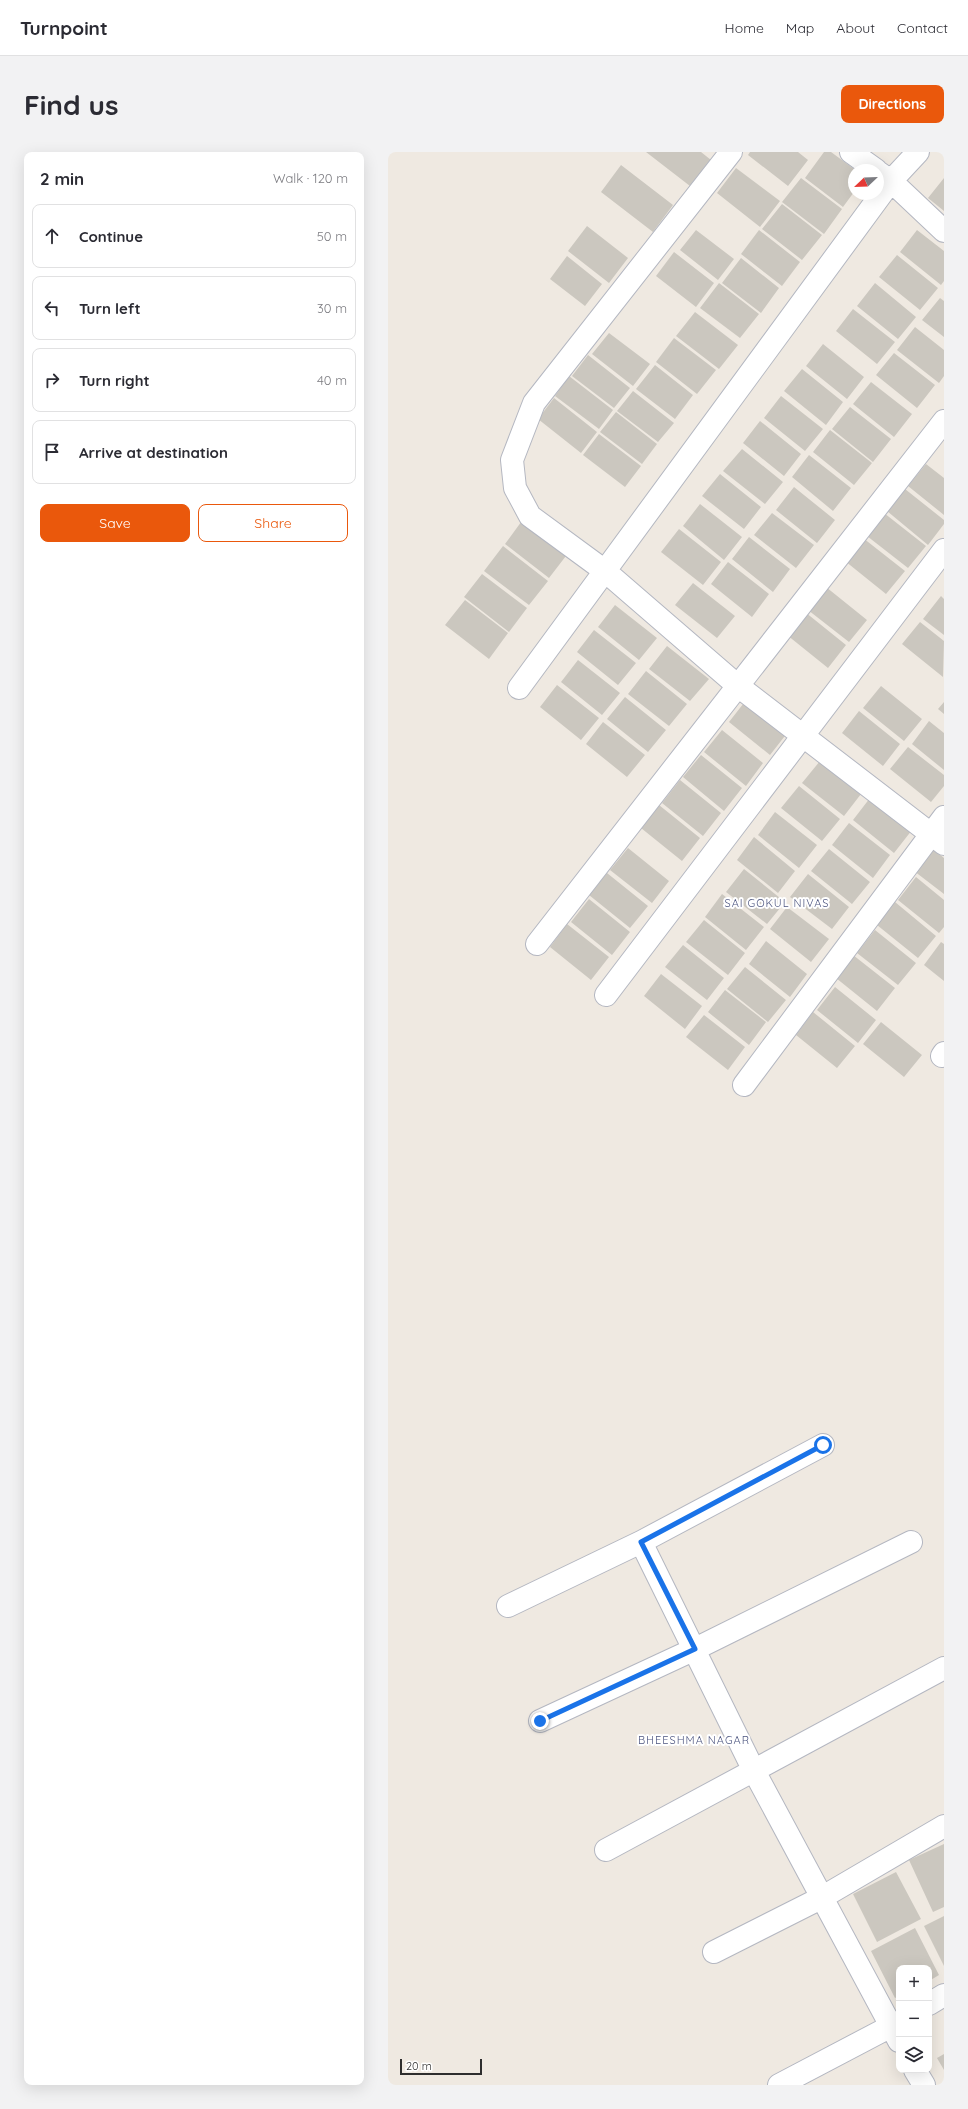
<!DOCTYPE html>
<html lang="en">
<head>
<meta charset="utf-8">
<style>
  :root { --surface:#fff; --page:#f2f2f3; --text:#2b2b33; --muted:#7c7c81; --line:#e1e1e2; --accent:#ea580c }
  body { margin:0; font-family:Quicksand,sans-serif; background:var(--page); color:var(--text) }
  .controls { position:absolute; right:12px; bottom:12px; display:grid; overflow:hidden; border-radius:8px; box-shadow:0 4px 16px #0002 }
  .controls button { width:36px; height:36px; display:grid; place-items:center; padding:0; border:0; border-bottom:1px solid var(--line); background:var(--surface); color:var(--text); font:20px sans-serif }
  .compass { position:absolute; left:460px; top:12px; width:36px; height:36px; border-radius:50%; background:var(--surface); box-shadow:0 4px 16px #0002; rotate:247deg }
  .scale { position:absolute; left:12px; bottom:10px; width:82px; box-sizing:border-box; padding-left:4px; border:2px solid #2e2e2e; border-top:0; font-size:11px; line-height:14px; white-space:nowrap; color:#2e2e2e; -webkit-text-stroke:3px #fff; paint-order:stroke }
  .stop { position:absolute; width:12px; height:12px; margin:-9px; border:3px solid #1a73e8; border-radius:50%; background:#fff }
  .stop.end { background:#1a73e8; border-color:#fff; box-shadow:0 1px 4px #0008 }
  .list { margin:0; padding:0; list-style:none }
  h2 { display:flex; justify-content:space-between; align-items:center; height:52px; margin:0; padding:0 16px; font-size:17px }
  h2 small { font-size:13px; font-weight:400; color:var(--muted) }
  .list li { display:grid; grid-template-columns:26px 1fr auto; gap:12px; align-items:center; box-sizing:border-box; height:64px; margin:0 8px 8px; padding:0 8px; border:1px solid var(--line); border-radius:8px }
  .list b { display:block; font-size:15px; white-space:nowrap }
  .list em { font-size:13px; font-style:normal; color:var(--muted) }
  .actions { display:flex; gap:8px; padding:12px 16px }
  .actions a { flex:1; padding:9px 0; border:1px solid var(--accent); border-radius:8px; text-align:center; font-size:14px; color:var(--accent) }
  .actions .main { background:var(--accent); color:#fff }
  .icon { flex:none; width:22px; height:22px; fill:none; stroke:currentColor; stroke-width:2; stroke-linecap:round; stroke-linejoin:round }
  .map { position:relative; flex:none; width:556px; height:1933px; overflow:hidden; border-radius:8px }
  header { display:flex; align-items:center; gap:24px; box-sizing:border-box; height:56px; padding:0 20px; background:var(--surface); border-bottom:1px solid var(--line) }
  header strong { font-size:19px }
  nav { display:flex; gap:22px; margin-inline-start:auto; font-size:14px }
  .intro { display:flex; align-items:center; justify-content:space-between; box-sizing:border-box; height:96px; padding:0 24px }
  h1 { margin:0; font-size:28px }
  .button { padding:10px 18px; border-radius:8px; background:var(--accent); color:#fff; font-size:14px; font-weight:700 }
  main { display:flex; gap:24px; padding:0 24px }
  aside { flex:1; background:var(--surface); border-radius:8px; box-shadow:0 4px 16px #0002 }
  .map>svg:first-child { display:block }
  .building { fill:#cbc7bf }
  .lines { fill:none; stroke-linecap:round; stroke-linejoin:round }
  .minor-casing { stroke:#b4b7c1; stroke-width:24 }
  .minor { stroke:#fff; stroke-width:22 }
  .route { stroke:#1a73e8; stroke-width:5 }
  .labels { text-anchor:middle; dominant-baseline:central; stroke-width:4; stroke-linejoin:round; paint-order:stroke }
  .neighbourhood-label { font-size:11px; letter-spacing:1px; fill:#4d5680; stroke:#fff }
</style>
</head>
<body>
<header>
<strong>Turnpoint</strong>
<nav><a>Home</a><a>Map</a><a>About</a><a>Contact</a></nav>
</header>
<div class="intro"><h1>Find us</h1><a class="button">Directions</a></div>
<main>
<aside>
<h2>2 min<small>Walk · 120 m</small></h2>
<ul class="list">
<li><svg class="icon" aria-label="ahead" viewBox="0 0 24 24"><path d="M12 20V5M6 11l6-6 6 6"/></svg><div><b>Continue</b></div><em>50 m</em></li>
<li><svg class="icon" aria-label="left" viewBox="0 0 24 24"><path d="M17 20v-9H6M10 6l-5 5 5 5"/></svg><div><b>Turn left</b></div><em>30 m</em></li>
<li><svg class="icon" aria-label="right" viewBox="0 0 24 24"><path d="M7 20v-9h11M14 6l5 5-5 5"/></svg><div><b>Turn right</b></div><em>40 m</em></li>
<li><svg class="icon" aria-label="arrive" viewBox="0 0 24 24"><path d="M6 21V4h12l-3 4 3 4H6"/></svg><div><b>Arrive at destination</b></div></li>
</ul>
<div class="actions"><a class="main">Save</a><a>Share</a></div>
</aside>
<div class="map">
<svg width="556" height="1933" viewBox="0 0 556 1933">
  <rect width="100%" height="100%" fill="#efe9e1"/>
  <path class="building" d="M 258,0 L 313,0 L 323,8 L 302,34 Z
    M 362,0 L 410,0 L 420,8 L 400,34 L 360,3 Z
    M 436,0 L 443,0 L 466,17 L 466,40 L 455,55 L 417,26 Z
    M 233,13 L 285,53 L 265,80 L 213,40 Z
    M 348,16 L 392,49 L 372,75 L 329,41 Z
    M 413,26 L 454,57 L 436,82 L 394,50 Z
    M 556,26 L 556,59 L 540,46 Z
    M 394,52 L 434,83 L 414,108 L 374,77 Z
    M 199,74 L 240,106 L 221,131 L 180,99 Z
    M 308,78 L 346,107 L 330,128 L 292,98 Z
    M 371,78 L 412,110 L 394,134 L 353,102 Z
    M 529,78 L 556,99 L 556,129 L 553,133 L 512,100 Z
    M 286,100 L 326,131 L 308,155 L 268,124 Z
    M 509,103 L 550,136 L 532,158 L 491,125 Z
    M 179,104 L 214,132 L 197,154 L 162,127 Z
    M 353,106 L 391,136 L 373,161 L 334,131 Z
    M 331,131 L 371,162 L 352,186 L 312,156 Z
    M 487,131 L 528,165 L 510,187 L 469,154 Z
    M 552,146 L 556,149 L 556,185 L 534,168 Z
    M 465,157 L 507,190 L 489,212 L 448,179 Z
    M 307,160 L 350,193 L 331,217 L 288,184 Z
    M 527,175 L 556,198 L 556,224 L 551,231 L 509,198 Z
    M 221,181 L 262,212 L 245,234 L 204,202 Z
    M 286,186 L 328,218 L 309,242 L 268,210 Z
    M 435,192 L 476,225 L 459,247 L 418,214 Z
    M 506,201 L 547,233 L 529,256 L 488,223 Z
    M 200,203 L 242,236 L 226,256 L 184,224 Z
    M 267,213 L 305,243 L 287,267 L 248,237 Z
    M 414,217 L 455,250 L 438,273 L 396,239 Z
    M 181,224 L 225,258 L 211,277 L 167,244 Z
    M 483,230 L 524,262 L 506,285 L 465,252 Z
    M 245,239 L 286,271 L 270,290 L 229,259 Z
    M 393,244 L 435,277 L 417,299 L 376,266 Z
    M 166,246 L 209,280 L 193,301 L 150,267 Z
    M 462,255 L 503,287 L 485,310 L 444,277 Z
    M 228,260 L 269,292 L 254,312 L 212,280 Z
    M 372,269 L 413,302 L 396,324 L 355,291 Z
    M 442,278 L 484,311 L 466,333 L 425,300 Z
    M 211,282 L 253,314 L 237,335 L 195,303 Z
    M 354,297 L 395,330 L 377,352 L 335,319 Z
    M 421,303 L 463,336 L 445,359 L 404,325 Z
    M 538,312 L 556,326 L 556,363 L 520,334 Z
    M 332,322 L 373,355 L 356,377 L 314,344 Z
    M 406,335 L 447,368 L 429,391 L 388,358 Z
    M 517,337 L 556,368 L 556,372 L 540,393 L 499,359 Z
    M 312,352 L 354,385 L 336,408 L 295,374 Z
    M 384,361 L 426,393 L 408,416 L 366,383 Z
    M 496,361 L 538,394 L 520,416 L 479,384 Z
    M 136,366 L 181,400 L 161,426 L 117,392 Z
    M 291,377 L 333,410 L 315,433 L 273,400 Z
    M 361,385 L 402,417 L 385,440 L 344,407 Z
    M 475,386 L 517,419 L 498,442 L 457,409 Z
    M 115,394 L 160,429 L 141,453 L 96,419 Z
    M 340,410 L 381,442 L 364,465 L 323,432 Z
    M 94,422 L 139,456 L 121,480 L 76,445 Z
    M 305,431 L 347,464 L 329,486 L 287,453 Z
    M 438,435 L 479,468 L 461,490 L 420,458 Z
    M 553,444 L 556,447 L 556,483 L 535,467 Z
    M 77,448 L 120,481 L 101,507 L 57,473 Z
    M 227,453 L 269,486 L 251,508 L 210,475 Z
    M 417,460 L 458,493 L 440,516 L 399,483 Z
    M 532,470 L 556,489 L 555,525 L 514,492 Z
    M 206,478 L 248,511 L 230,533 L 189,500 Z
    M 279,494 L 321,527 L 302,549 L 261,517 Z
    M 190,508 L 232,541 L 214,563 L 173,530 Z
    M 258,519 L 299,552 L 281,574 L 240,542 Z
    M 169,533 L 211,566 L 193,588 L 152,555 Z
    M 493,534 L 534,567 L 516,589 L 475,556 Z
    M 237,545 L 278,578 L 260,600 L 219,567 Z
    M 359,547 L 400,580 L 382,603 L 341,570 Z
    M 556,550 L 556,562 L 550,557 Z
    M 471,559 L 512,592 L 495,614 L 454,581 Z
    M 541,569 L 556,581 L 556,618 L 524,592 Z
    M 215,570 L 257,603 L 239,625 L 198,592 Z
    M 334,578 L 375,611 L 358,634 L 316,600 Z
    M 520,595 L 556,623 L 556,634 L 543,650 L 502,617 Z
    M 313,603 L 354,636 L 336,659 L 295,625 Z
    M 432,609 L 473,642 L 456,664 L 414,631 Z
    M 292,628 L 333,661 L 315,684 L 274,651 Z
    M 411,634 L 452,667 L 434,689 L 393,656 Z
    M 482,646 L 524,678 L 506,701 L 465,668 Z
    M 271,653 L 312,686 L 294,709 L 253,676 Z
    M 387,660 L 429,693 L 411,716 L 370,683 Z
    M 461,671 L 502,703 L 485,726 L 444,693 Z
    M 366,685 L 407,719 L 390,741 L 349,708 Z
    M 240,696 L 281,729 L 264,751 L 222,718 Z
    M 544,696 L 556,706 L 556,742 L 526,719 Z
    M 441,697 L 482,730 L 464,752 L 423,719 Z
    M 356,717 L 397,750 L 379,772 L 338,740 Z
    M 219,721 L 260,754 L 242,776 L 201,743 Z
    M 420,722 L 461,755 L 444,777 L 402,745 Z
    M 528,725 L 556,748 L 556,775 L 551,781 L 510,748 Z
    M 334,742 L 376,775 L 358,798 L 317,765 Z
    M 201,747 L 242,780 L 224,803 L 183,770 Z
    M 507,750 L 548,784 L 530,806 L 489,773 Z
    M 399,755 L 441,787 L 423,810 L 382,777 Z
    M 316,768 L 357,801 L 340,823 L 298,790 Z
    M 179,772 L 221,805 L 203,828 L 162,795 Z
    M 487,778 L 528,811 L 510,833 L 469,801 Z
    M 378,789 L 419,822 L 402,845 L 361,812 Z
    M 553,790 L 556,792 L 556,829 L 536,813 Z
    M 295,793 L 336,826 L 319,848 L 277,815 Z
    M 465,803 L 507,836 L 489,859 L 448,826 Z
    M 357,815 L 398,848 L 380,870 L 339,837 Z
    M 273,822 L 314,854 L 297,877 L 256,844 Z
    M 447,835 L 488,868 L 470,891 L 429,858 Z
    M 337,838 L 378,870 L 361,893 L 320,860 Z
    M 425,860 L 467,894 L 449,916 L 408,883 Z
    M 316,863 L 357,895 L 340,918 L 298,885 Z
    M 493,870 L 534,903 L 516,925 L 475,892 Z
    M 556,1692 L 556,1755 L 545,1760 L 521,1708 Z
    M 508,1720 L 533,1767 L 489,1790 L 465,1742 Z
    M 556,1764 L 556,1814 L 536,1774 Z
    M 527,1776 L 551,1823 L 541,1829 L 541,1816 L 511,1816 L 511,1844 L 507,1846 L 483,1799 Z
    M 556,1902 L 556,1918 L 549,1906 Z"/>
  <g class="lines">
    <g class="minor-casing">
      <path id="minor" d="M 343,0 L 146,251 L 124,308 L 127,336 L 142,364 L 217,419 L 350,534 L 556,692
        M 463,0 L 488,18
        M 490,20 L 503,29 L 556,79
        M 131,536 L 503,29 L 530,0
        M 149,792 L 556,269
        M 218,843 L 556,398
        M 554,904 L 556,901
        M 356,933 L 556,665
        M 253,1390 L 435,1293
        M 120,1454 L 253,1390 L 365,1617 L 511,1889
        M 152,1569 L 307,1497 L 523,1390
        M 218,1698 L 556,1516
        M 326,1800 L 433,1746 L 556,1674
        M 541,1852 L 556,1843
        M 527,1918 L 536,1933
        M 391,1933 L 511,1870"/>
    </g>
    <use href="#minor" class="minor"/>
  </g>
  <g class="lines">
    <path class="route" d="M 152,1569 L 307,1497 L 253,1390 L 435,1293"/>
  </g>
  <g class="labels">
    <g class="neighbourhood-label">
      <text x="389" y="751">SAI GOKUL NIVAS</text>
      <text x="306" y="1588">BHEESHMA NAGAR</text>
    </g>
  </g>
</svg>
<div class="controls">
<button>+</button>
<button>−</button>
<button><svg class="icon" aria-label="layers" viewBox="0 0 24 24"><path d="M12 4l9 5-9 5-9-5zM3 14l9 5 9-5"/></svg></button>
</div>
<svg class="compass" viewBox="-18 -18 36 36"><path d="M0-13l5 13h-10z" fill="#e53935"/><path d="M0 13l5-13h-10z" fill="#7c7c81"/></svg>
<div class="scale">20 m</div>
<div class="stop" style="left:435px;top:1293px"></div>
<div class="stop end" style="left:152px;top:1569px"></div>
</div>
</main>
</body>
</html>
